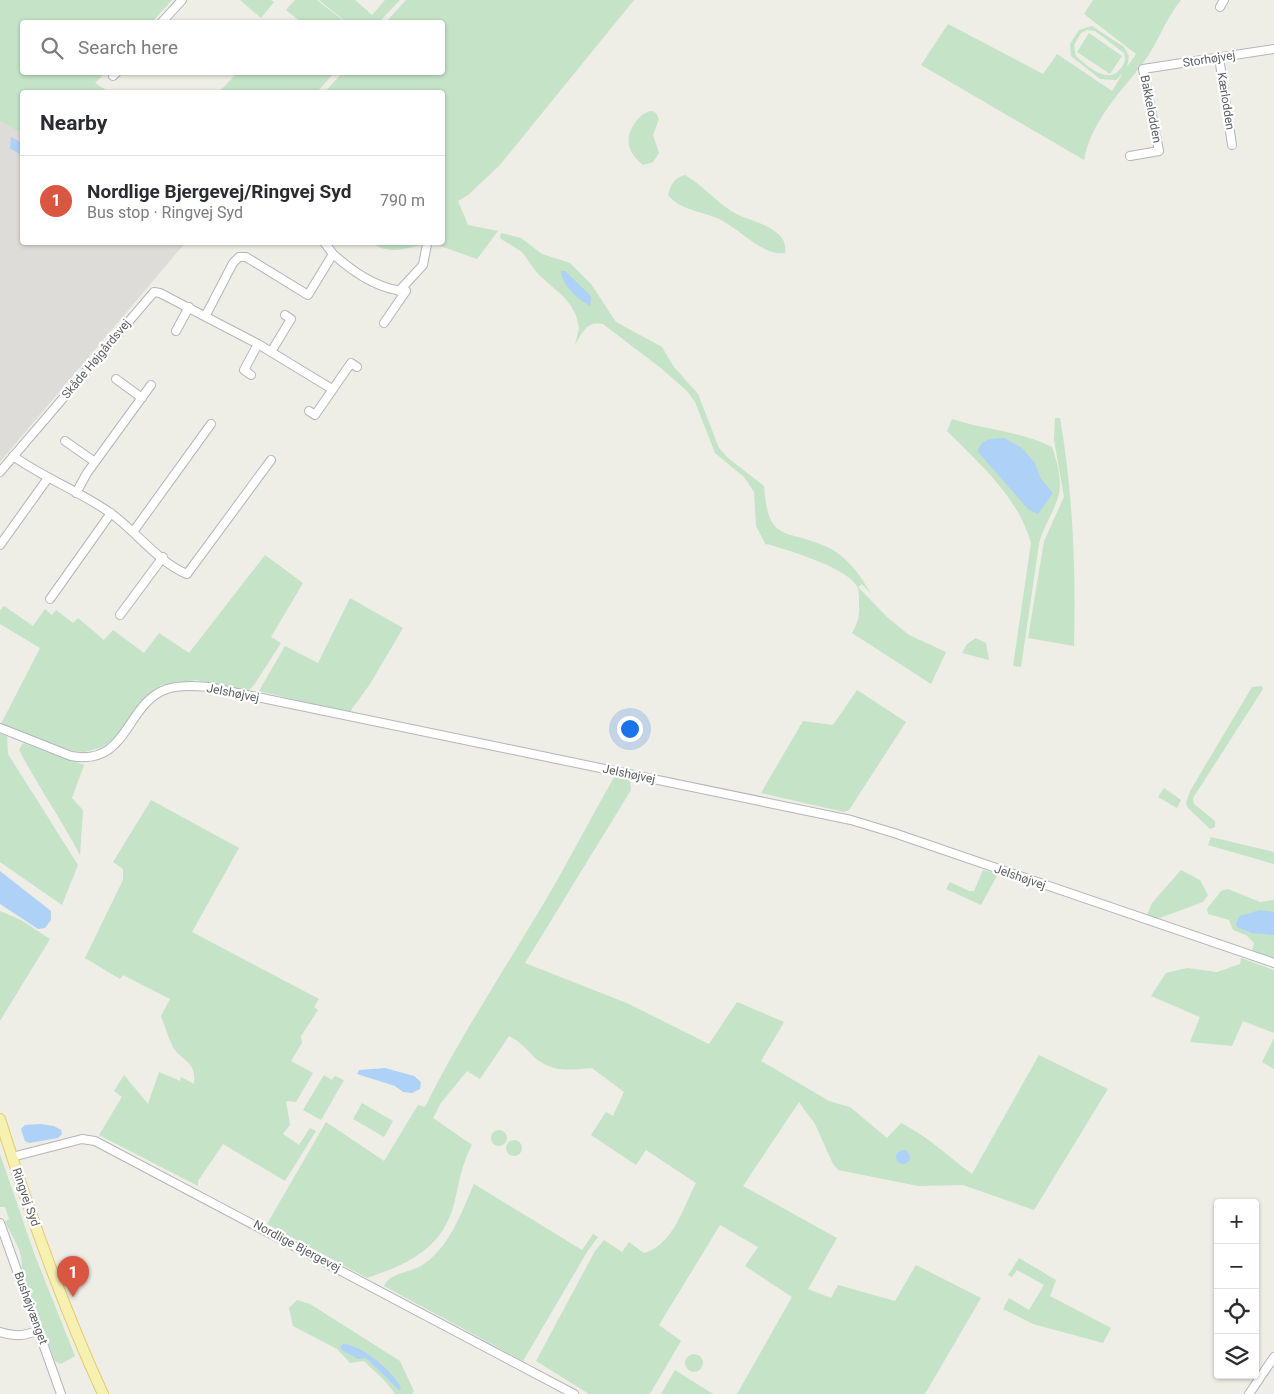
<!DOCTYPE html>
<html lang="en">
<head>
<meta charset="utf-8">
<style>
  :root { --surface:#fff; --page:#f7f7f7; --text:#2b2b33; --muted:#7c7c81; --line:#e1e1e2; --accent:#d95741 }
  body { margin:0; font-family:Roboto,sans-serif; background:var(--page); color:var(--text) }
  .controls { position:absolute; right:15px; bottom:15px; display:grid; overflow:hidden; border-radius:5px; box-shadow:0 1px 4px #0004 }
  .controls button { width:45px; height:45px; display:grid; place-items:center; padding:0; border:0; border-bottom:1px solid var(--line); background:var(--surface); color:var(--text); font:25px sans-serif }
  .you { position:absolute; left:629px; top:728px; width:18px; height:18px; margin:-12px; border:4px solid #fff; border-radius:50%; background:#1a73e8; box-shadow:0 0 0 8px #1a73e833 }
  .badge { display:grid; place-items:center; width:32px; height:32px; border-radius:50%; background:var(--accent); color:#fff; font-size:16px; font-weight:700 }
  .pin { position:absolute; translate:-50% -41px; filter:drop-shadow(0 1px 2px #0008) }
  .pin::after { content:''; position:absolute; top:26px; width:18px; height:15px; background:inherit; clip-path:polygon(0 0,100% 0,50% 100%) }
  .list { margin:0; padding:0; list-style:none }
  h2 { display:flex; justify-content:space-between; align-items:center; height:65px; margin:0; padding:0 20px; font-size:21px }
  h2 small { font-size:16px; font-weight:400; color:var(--muted) }
  .list li { display:grid; grid-template-columns:32px 1fr auto; gap:15px; align-items:center; box-sizing:border-box; height:90px; padding:0 20px; border-top:1px solid var(--line) }
  .list b { display:block; font-size:19px; white-space:nowrap }
  .list p { margin:0; font-size:16px; white-space:nowrap; color:var(--muted) }
  .list em { font-size:16px; font-style:normal; color:var(--muted) }
  .icon { flex:none; width:28px; height:28px; fill:none; stroke:currentColor; stroke-width:2; stroke-linecap:round; stroke-linejoin:round }
  .map { position:relative; flex:none; width:1274px; height:1394px; overflow:hidden }
  .search { position:absolute; background:var(--surface); box-shadow:0 1px 4px #0004; left:20px; top:20px; width:425px; height:55px; display:flex; align-items:center; gap:12px; box-sizing:border-box; padding:0 18px; border-radius:5px; color:var(--muted); font-size:19px }
  .panel { position:absolute; background:var(--surface); box-shadow:0 1px 4px #0004; left:20px; top:90px; width:425px; height:155px; border-radius:5px }
  .map>svg:first-child { display:block }
  .industrial { fill:#dddcd8 }
  .green { fill:#c4e3c7; fill-rule:evenodd }
  .water { fill:#add1f7 }
  .lines { fill:none; stroke-linecap:round; stroke-linejoin:round }
  .minor-casing { stroke:#b3b5b9; stroke-width:10 }
  .major-casing { stroke:#e4ca69; stroke-width:12 }
  .minor { stroke:#fff; stroke-width:8 }
  .major { stroke:#f7f1b1; stroke-width:10 }
  .labels { text-anchor:middle; dominant-baseline:central; stroke-width:4.5; stroke-linejoin:round; paint-order:stroke }
  .street-label { font-size:12px; fill:#5d6064; stroke:#fff }
</style>
</head>
<body>
<div class="map">
<svg width="1274" height="1394" viewBox="0 0 1274 1394">
  <rect width="100%" height="100%" fill="#eeede6"/>
  <path class="industrial" d="M 0,121 L 22,134 L 22,242 L 185,243 L 0,462 Z"/>
  <path class="green" d="M 0,0 L 172,0 L 152,22 L 22,22 L 22,72 L 105,73 L 95,83 L 109,92 L 22,92 L 22,134 L 0,121 Z
    M 240,0 L 271,0 L 274,2 L 261,18 Z
    M 295,0 L 317,0 L 345,22 L 301,22 L 286,10 Z
    M 319,0 L 355,0 L 372,15 L 385,0 L 400,0 L 379,22 L 346,22 Z
    M 406,0 L 634,0 L 499,166 L 468,195 L 458,201 L 468,225 L 498,231 L 477,259 L 432,243 L 442,242 L 442,92 L 325,92 L 342,73 L 442,72 L 442,22 L 386,22 Z
    M 1093,0 L 1181,0 C 1166,18 1159,40 1146,59 C 1123,90 1091,120 1084,160 L 921,65 L 948,24 L 1043,74 L 1057,54 L 1112,91 L 1123,73 L 1116,80 L 1100,79 L 1071,56 L 1070,44 L 1079,30 L 1092,26 L 1124,47 L 1129,56 L 1127,67 L 1136,54 L 1084,14 ZM 1087,30 L 1095,31 L 1124,53 C 1126,59 1125,63 1121,68 C 1109,86 1087,66 1076,56 L 1074,45 L 1081,33 Z
    M 1089,33 L 1122,56 L 1110,74 L 1077,52 Z
    M 237,73 L 237,72 L 334,73 L 317,92 L 219,92 Z
    M 652,111 L 656,113 L 659,119 L 653,135 L 659,153 L 653,162 L 643,165 C 637,160 631,154 629,145 C 626,132 639,112 652,111 Z
    M 685,175 C 702,185 715,200 731,211 C 746,220 764,222 777,233 C 784,239 786,244 785,253 C 763,257 738,227 717,218 C 700,211 680,210 668,195 C 671,184 674,178 685,175 Z
    M 501,233 L 521,238 L 542,254 L 570,263 L 591,284 L 616,322 L 662,347 L 674,367 L 698,394 L 719,448 L 728,458 L 764,486 C 768,544 785,528 827,547 C 847,556 861,576 871,594 L 862,584 L 858,587 L 887,617 L 909,635 L 946,652 L 931,684 L 852,633 C 858,623 860,615 859,603 C 859,599 859,592 858,588 C 850,568 787,550 767,544 L 766,545 L 756,526 L 754,492 L 744,477 L 715,453 L 695,402 L 687,391 L 662,369 L 603,324 C 587,320 582,333 575,345 L 579,328 L 576,315 L 571,306 L 564,297 L 538,274 L 522,252 L 501,239 L 500,237 Z
    M 372,243 L 431,243 C 410,246 392,257 372,243 Z
    M 1055,418 L 1060,418 C 1073,492 1076,571 1074,646 L 1028,638 L 1044,541 L 1064,497 L 1054,440 Z
    M 952,419 C 986,430 1020,431 1052,447 C 1057,461 1063,483 1058,497 C 1053,514 1043,527 1039,544 L 1021,667 L 1013,666 L 1031,543 C 1018,497 980,464 947,431 Z
    M 265,555 L 303,583 L 271,637 L 281,643 L 254,685 L 248,691 L 196,680 L 161,685 L 144,698 L 115,738 L 103,747 L 84,752 L 66,750 L 1,724 L 40,648 L 0,624 L 0,610 L 4,606 L 33,626 L 45,609 L 52,615 L 56,610 L 73,623 L 78,618 L 104,640 L 113,630 L 144,653 L 159,633 L 189,653 Z
    M 350,598 L 403,628 L 370,684 L 349,713 L 259,691 L 285,646 L 318,663 Z
    M 976,638 L 986,643 L 989,660 L 962,653 L 967,644 Z
    M 1262,686 L 1263,689 L 1193,798 L 1194,804 L 1215,821 L 1215,827 L 1210,829 L 1188,808 L 1186,803 L 1190,791 L 1252,687 Z
    M 857,690 L 906,722 L 849,810 L 844,812 L 761,793 L 803,721 L 833,725 Z
    M 0,733 L 7,736 L 8,754 L 78,865 L 62,905 L 0,862 Z
    M 23,743 L 84,765 L 72,798 L 83,810 L 80,855 C 61,819 38,786 19,750 Z
    M 616,774 L 630,778 L 631,790 L 525,963 L 629,1004 L 709,1044 L 737,1002 L 784,1022 L 761,1061 L 829,1101 L 850,1107 L 887,1138 L 901,1123 C 927,1136 949,1157 972,1174 L 1039,1055 L 1108,1089 L 1034,1210 L 963,1185 L 918,1186 L 838,1170 L 833,1164 L 815,1124 L 799,1102 L 743,1186 L 837,1238 L 808,1289 L 831,1298 L 838,1285 L 895,1301 L 916,1265 L 981,1298 L 925,1394 L 737,1394 L 792,1297 L 745,1266 L 758,1247 L 720,1225 L 659,1325 L 681,1341 L 650,1394 L 589,1394 L 536,1361 L 595,1251 L 604,1240 L 622,1252 L 629,1242 L 644,1253 C 673,1245 683,1208 696,1183 L 646,1150 L 636,1165 L 591,1135 L 606,1112 L 613,1116 L 624,1092 L 592,1068 C 569,1070 551,1073 533,1056 C 526,1048 519,1041 509,1036 L 480,1079 L 467,1071 L 441,1103 L 433,1118 L 472,1145 C 462,1163 459,1183 454,1204 C 442,1249 408,1264 367,1278 L 267,1224 L 326,1122 L 384,1161 L 418,1105 L 425,1107 C 463,1030 512,959 555,884 C 576,847 595,810 616,774 Z
    M 1164,788 L 1181,800 L 1177,808 L 1158,797 Z
    M 151,800 L 239,848 L 192,932 L 319,999 L 314,1007 L 318,1010 L 301,1036 L 302,1043 L 291,1061 L 313,1073 L 296,1102 L 286,1101 L 290,1125 L 283,1134 L 299,1145 L 310,1128 L 316,1131 L 285,1181 L 223,1144 L 198,1181 L 198,1186 L 99,1135 L 122,1097 L 114,1091 L 124,1075 L 148,1104 L 159,1072 L 180,1081 L 181,1077 L 194,1084 C 197,1061 182,1062 173,1047 C 168,1037 165,1026 161,1016 L 170,999 L 123,975 L 120,979 L 85,958 L 123,880 L 123,869 L 113,862 Z
    M 1211,837 L 1274,852 L 1274,864 L 1208,845 Z
    M 983,870 L 998,874 L 981,905 L 946,889 L 950,882 L 969,891 L 974,891 Z
    M 1181,870 L 1200,880 L 1208,895 L 1203,902 L 1157,919 L 1147,915 L 1152,903 Z
    M 1228,889 L 1260,902 L 1274,900 L 1274,958 L 1252,951 L 1254,943 L 1246,935 L 1233,930 L 1229,920 L 1208,914 L 1207,909 L 1221,891 Z
    M 0,911 L 21,920 L 50,939 L 0,1021 Z
    M 1241,958 L 1274,970 L 1274,1033 L 1243,1021 L 1232,1046 L 1190,1042 L 1200,1017 L 1151,996 L 1166,973 L 1187,968 L 1217,972 L 1240,964 Z
    M 1274,1038 L 1274,1069 L 1262,1062 Z
    M 324,1075 L 332,1080 L 335,1076 L 344,1080 L 321,1120 L 303,1110 Z
    M 362,1103 L 393,1121 L 384,1137 L 353,1119 Z
    M491 1138a8 8 0 1 1 16 0a8 8 0 1 1-16 0Z
    M506 1148a8 8 0 1 1 16 0a8 8 0 1 1-16 0Z
    M 0,1154 L 34,1253 L 75,1356 L 61,1364 L 55,1361 L 22,1270 C 23,1248 13,1240 5,1221 L 9,1219 L 5,1207 L 0,1207 Z
    M 474,1184 L 582,1250 L 593,1234 L 598,1237 L 587,1252 L 523,1361 L 384,1286 C 389,1273 409,1273 421,1266 C 449,1249 461,1213 474,1184 Z
    M 1019,1258 L 1056,1280 L 1050,1296 L 1111,1328 L 1103,1343 L 1033,1324 L 1003,1309 L 1009,1298 L 1029,1310 L 1044,1285 L 1017,1270 L 1012,1277 L 1008,1275 Z
    M 297,1300 L 310,1304 L 400,1361 L 414,1391 L 412,1394 L 395,1394 C 386,1380 376,1373 364,1361 L 350,1363 L 337,1349 L 293,1326 L 289,1308 Z
    M685 1363a9 9 0 1 1 18 0a9 9 0 1 1-18 0Z
    M 675,1370 L 713,1394 L 661,1394 Z"/>
  <path class="water" d="M 11,137 L 22,143 L 22,156 L 10,148 Z
    M 561,271 L 565,271 L 591,296 L 590,306 C 578,299 562,286 561,271 Z
    M 1004,438 L 1022,448 L 1035,463 L 1041,479 L 1053,493 L 1038,514 L 1029,510 L 978,452 C 981,438 992,439 1004,438 Z
    M 0,871 L 51,911 L 51,920 L 45,928 L 38,929 L 0,904 Z
    M 1260,910 L 1274,912 L 1274,935 L 1252,933 L 1237,927 L 1236,923 L 1240,916 Z
    M 385,1068 L 414,1076 L 421,1082 L 420,1089 L 412,1093 L 403,1092 L 395,1086 L 357,1074 L 359,1070 Z
    M 40,1124 L 54,1126 L 61,1130 L 62,1134 L 58,1138 L 29,1143 L 25,1141 L 21,1129 L 25,1125 Z
    M896 1157a7 7 0 1 1 14 0a7 7 0 1 1-14 0Z
    M 343,1344 C 361,1344 394,1372 401,1388 L 399,1390 L 366,1358 L 357,1359 C 352,1353 344,1354 340,1347 Z"/>
  <g class="lines">
    <g class="minor-casing">
      <path id="minor" d="M 1220,7 L 1224,0
        M 162,22 L 182,0
        M 1219,57 L 1232,145
        M 113,76 L 117,72
        M 1130,156 L 1159,151 L 1143,69 L 1274,49
        M 324,242 L 333,254
        M 399,291 L 423,265 L 427,244
        M 206,315 L 233,263 L 239,257 L 246,257 L 308,295 L 333,254 C 353,272 378,290 406,291 L 384,323
        M 176,331 L 189,307
        M 271,352 L 291,319 L 285,315
        M 251,375 L 244,370 L 258,344
        M 116,379 L 142,398
        M 309,411 L 315,415 L 351,363 L 357,367
        M 65,441 L 95,462
        M 13,456 C 44,478 79,491 109,512 C 134,529 159,563 187,574 L 271,460
        M 0,472 L 154,292 L 160,293 L 258,344 L 332,389
        M 76,493 L 87,473 L 151,385
        M 133,532 L 211,424
        M 0,545 L 48,478
        M 50,599 L 111,513
        M 120,615 L 163,557
        M 0,728 L 71,756 C 129,767 125,703 167,689 C 180,685 195,686 209,687 L 851,820 L 894,833 L 1274,963
        M 12,1157 L 82,1139 L 95,1141 L 574,1394
        M 0,1223 L 61,1394
        M 0,1332 C 14,1337 25,1336 39,1330
        M 1249,1394 L 1274,1357"/>
    </g>
    <g class="major-casing">
      <path id="major" d="M 0,1119 C 29,1212 62,1305 103,1394"/>
    </g>
    <use href="#minor" class="minor"/>
    <use href="#major" class="major"/>
  </g>
  <g class="labels">
    <g class="street-label">
      <text transform="translate(1209 59) rotate(-9)">Storhøjvej</text>
      <text transform="translate(1226 101) rotate(81)">Kærlodden</text>
      <text transform="translate(1151 109) rotate(79)">Bakkelodden</text>
      <text transform="translate(96 359) rotate(-50)">Skåde Højgårdsvej</text>
      <text transform="translate(233 693) rotate(11)">Jelshøjvej</text>
      <text transform="translate(629 774) rotate(12)">Jelshøjvej</text>
      <text transform="translate(1020 877) rotate(19)">Jelshøjvej</text>
      <text transform="translate(26 1197) rotate(71)">Ringvej Syd</text>
      <text transform="translate(297 1246) rotate(28)">Nordlige Bjergevej</text>
      <text transform="translate(31 1308) rotate(70)">Bushøjvænget</text>
    </g>
  </g>
</svg>
<div class="controls">
<button>+</button>
<button>−</button>
<button><svg class="icon" aria-label="locate" viewBox="0 0 24 24"><circle cx="12" cy="12" r="6"/><path d="M12 2v4M12 18v4M2 12h4M18 12h4"/></svg></button>
<button><svg class="icon" aria-label="layers" viewBox="0 0 24 24"><path d="M12 4l9 5-9 5-9-5zM3 14l9 5 9-5"/></svg></button>
</div>
<div class="you"></div>
<div class="pin badge" style="left:73px;top:1297px">1</div>
<div class="search"><svg class="icon" aria-label="search" viewBox="0 0 24 24"><circle cx="10" cy="10" r="6"/><path d="M15 15l6 6"/></svg>Search here</div>
<section class="panel">
<h2>Nearby<small></small></h2>
<ul class="list">
<li><span class="badge">1</span><div><b>Nordlige Bjergevej/Ringvej Syd</b><p>Bus stop · Ringvej Syd</p></div><em>790 m</em></li>
</ul>
</section>
</div>
</body>
</html>
